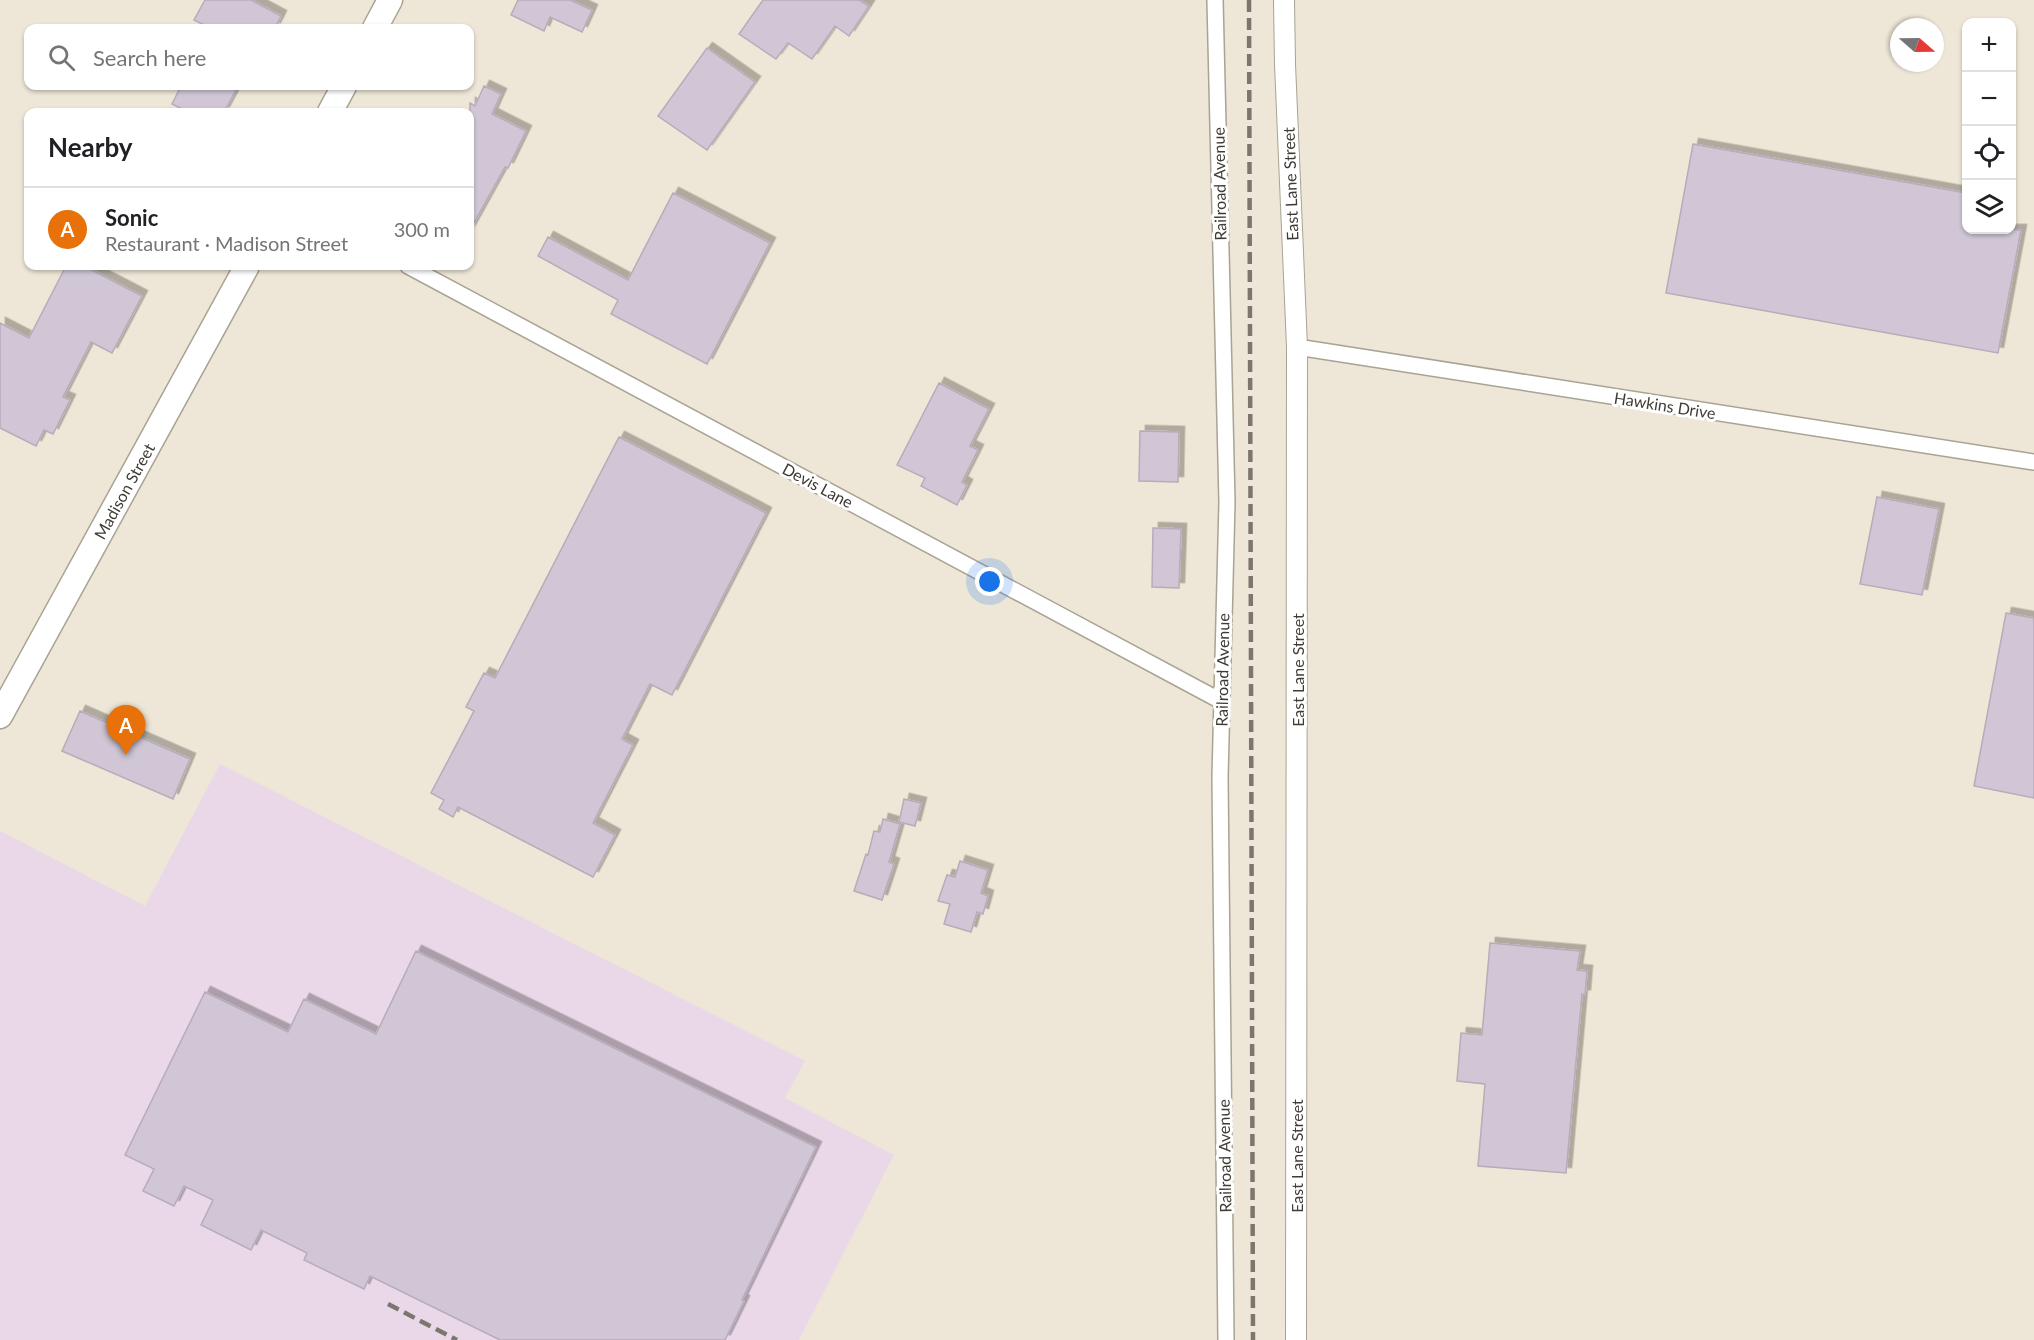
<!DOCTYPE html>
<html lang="en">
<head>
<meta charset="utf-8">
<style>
  :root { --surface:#fff; --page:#f2f2f2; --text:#202124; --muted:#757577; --line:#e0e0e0; --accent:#0f766e }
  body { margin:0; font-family:Lato,sans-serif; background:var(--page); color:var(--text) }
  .controls { position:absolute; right:18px; top:18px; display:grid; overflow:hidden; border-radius:12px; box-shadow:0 2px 4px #0004 }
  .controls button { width:54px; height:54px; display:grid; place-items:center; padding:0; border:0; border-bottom:2px solid var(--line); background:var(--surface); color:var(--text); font:30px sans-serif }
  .compass { position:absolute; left:1890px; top:18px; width:54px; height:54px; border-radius:50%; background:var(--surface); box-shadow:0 2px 4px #0004; rotate:110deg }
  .you { position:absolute; left:990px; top:582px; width:21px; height:21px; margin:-15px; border:4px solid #fff; border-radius:50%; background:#1a73e8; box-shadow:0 0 0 9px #1a73e833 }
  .badge { display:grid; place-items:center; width:39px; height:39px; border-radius:50%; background:var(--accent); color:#fff; font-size:20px; font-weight:700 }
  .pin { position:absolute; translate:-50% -50px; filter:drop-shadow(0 2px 3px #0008) }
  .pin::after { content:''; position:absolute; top:32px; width:21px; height:18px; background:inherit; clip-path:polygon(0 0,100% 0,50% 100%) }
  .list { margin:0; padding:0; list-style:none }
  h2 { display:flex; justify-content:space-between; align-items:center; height:78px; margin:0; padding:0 24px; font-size:26px }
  h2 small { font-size:20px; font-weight:400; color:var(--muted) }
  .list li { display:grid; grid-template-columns:39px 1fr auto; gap:18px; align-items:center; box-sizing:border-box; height:84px; padding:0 24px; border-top:2px solid var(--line) }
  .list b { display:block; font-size:22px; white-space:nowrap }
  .list p { margin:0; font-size:20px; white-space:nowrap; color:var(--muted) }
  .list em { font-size:20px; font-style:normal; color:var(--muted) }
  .icon { flex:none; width:33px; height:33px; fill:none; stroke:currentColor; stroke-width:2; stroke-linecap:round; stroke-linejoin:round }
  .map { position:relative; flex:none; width:2034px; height:1340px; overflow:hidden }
  .search { position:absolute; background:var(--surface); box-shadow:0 2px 4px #0004; left:24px; top:24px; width:450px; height:66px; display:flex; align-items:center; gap:15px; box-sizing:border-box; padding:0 21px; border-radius:12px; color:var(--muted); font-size:22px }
  .panel { position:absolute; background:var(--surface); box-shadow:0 2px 4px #0004; left:24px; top:108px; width:450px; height:162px; border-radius:12px }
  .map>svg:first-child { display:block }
  .industrial { fill:#ead7e7 }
  .building { fill:#d0c6d5; stroke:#b6acba; stroke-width:1.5; filter:url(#shadow) }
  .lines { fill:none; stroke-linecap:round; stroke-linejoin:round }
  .minor-casing { stroke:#a9a394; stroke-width:18 }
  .tertiary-casing { stroke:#a9a394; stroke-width:22 }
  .primary-casing { stroke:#a9a394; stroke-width:27 }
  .minor { stroke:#fff; stroke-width:15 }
  .tertiary { stroke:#fff; stroke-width:20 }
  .primary { stroke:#fff; stroke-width:24 }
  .rail { stroke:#7c776e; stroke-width:4.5; stroke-dasharray:12 6; stroke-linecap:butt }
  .labels { text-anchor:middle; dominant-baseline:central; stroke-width:6; stroke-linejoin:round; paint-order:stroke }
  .street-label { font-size:16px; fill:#3f3c36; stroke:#fff }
</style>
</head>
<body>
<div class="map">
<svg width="2034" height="1340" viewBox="0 0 2034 1340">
  <defs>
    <filter id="shadow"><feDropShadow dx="5.5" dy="-5.5" stdDeviation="0" flood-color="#0004"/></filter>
  </defs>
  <rect width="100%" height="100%" fill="#eee7d7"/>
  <path class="industrial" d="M 220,764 L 805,1061 L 785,1098 L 894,1155 L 799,1340 L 0,1340 L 0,831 L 145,906 Z"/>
  <path class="building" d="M 205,0 L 251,0 L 281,16 L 275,28 L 210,28 L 194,20 Z
    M 518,0 L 570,0 L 592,10 L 582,32 L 550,17 L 544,31 L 511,15 Z
    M 763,0 L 859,0 L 869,6 L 849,36 L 835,26 L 812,59 L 788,43 L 776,59 L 739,34 Z
    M 707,48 L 755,82 L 707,150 L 658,116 Z
    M 181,86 L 238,86 L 224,112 L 188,112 L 172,104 Z
    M 484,86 L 501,94 L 492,114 L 526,131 L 508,168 L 505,167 L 470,230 L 470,103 L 475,106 Z
    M 1693,144 L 1966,193 L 1966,230 L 2021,230 L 1998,353 L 1666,293 Z
    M 673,193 L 770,243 L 707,364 L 611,314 L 618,300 L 538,256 L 548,237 L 628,280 Z
    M 66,266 L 84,266 L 142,296 L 112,353 L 91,342 L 63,397 L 70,400 L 53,434 L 44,430 L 36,446 L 0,428 L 0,323 L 29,338 Z
    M 939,383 L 989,409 L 970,446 L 978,450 L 962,482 L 967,485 L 957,505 L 921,486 L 925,478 L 897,465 Z
    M 1140,431 L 1179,432 L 1178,482 L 1139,481 Z
    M 619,437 L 766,513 L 672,695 L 650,684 L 622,739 L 633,745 L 593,823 L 615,835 L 593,877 L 458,807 L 453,817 L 439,809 L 444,800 L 431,793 L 474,711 L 466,707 L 484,673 L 495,678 Z
    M 1877,497 L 1939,509 L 1922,595 L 1860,584 Z
    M 1153,528 L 1181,529 L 1179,588 L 1152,587 Z
    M 2006,613 L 2034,618 L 2034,798 L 1974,786 Z
    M 80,711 L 190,759 L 173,799 L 62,751 Z
    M 904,799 L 921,803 L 915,826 L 899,822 Z
    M 883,819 L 900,824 L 889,862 L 894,864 L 882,900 L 854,891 L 866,854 L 868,855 L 874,831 L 880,832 Z
    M 960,861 L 988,870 L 981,893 L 988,896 L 983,914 L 977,912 L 971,932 L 944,924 L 950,904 L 938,901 L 947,875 L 955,877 Z
    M 1490,943 L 1580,951 L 1577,970 L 1587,971 L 1585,995 L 1582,994 L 1566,1173 L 1478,1166 L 1485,1084 L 1457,1081 L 1461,1033 L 1482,1035 Z
    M 416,951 L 816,1147 L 742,1300 L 744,1301 L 725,1340 L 500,1340 L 370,1276 L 364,1289 L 304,1260 L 307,1253 L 261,1230 L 251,1250 L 201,1225 L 213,1200 L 184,1186 L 174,1206 L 143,1191 L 154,1169 L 125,1155 L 205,992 L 288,1032 L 304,999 L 376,1034 Z"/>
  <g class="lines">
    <g class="minor-casing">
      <path id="minor" d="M 1215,0 L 1227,502 L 1220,777 L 1226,1340
        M 408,266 L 1219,700 L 1221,691
        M 1297,347 L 2034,462"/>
    </g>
    <g class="tertiary-casing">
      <path id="tertiary" d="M 1284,0 L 1285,64 L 1297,347 L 1296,1340"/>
    </g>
    <g class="primary-casing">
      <path id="primary" d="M 375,28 L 390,0
        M 330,112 L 344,86
        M 0,716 L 247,266"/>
    </g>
    <use href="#minor" class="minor"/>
    <use href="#tertiary" class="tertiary"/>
    <use href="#primary" class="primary"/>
    <path class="rail" d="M 1249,0 L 1253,1340
      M 388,1304 L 457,1340"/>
  </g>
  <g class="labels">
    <g class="street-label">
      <text transform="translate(1219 184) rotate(-91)">Railroad Avenue</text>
      <text transform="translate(1290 184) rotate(-92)">East Lane Street</text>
      <text transform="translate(1665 405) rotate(9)">Hawkins Drive</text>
      <text transform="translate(818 485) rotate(28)">Devis Lane</text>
      <text transform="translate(124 491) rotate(-61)">Madison Street</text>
      <text transform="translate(1222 670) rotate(-89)">Railroad Avenue</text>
      <text transform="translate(1297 670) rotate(-90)">East Lane Street</text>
      <text transform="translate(1224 1156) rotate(-91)">Railroad Avenue</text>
      <text transform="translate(1296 1156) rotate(-90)">East Lane Street</text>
    </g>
  </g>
</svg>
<div class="controls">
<button>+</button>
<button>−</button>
<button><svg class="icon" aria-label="locate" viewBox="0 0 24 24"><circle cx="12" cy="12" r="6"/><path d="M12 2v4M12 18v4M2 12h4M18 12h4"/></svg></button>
<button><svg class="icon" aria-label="layers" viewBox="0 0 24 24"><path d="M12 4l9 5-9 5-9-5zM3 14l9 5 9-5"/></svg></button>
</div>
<svg class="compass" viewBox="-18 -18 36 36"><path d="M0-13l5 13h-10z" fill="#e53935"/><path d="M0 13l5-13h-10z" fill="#757577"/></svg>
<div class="you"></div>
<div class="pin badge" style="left:126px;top:755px;background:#e8710a">A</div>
<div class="search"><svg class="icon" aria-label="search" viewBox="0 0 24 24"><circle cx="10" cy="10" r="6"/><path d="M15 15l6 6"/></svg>Search here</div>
<section class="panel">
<h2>Nearby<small></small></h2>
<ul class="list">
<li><span class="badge" style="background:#e8710a">A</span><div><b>Sonic</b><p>Restaurant · Madison Street</p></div><em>300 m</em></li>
</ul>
</section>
</div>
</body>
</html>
